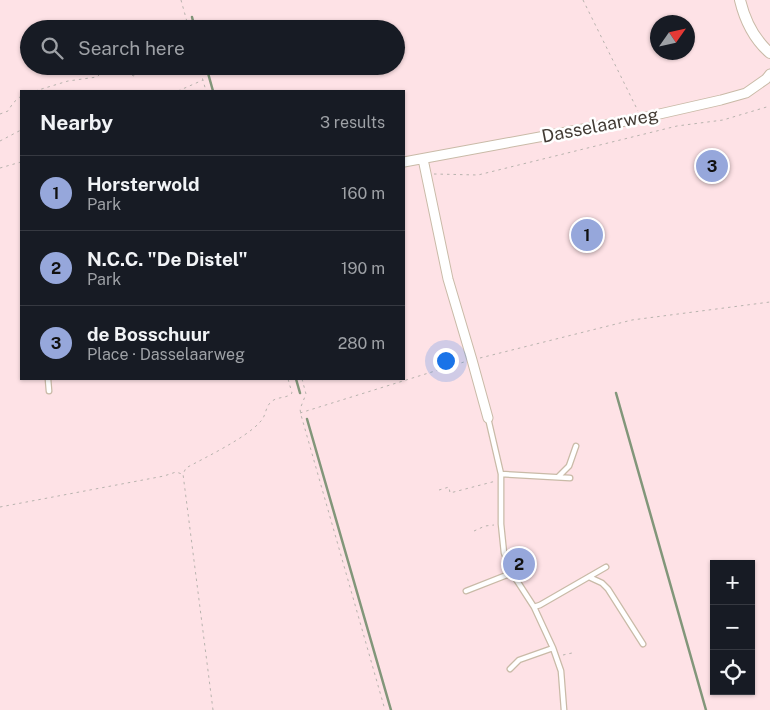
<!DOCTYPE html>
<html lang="en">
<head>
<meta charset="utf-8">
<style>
  :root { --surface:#171b24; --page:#20242c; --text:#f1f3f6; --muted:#9ea1a6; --line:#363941; --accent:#96a7db }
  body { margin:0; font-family:"Public Sans",sans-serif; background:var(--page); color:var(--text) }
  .controls { position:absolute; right:15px; bottom:15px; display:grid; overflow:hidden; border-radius:0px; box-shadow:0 1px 4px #0004 }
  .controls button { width:45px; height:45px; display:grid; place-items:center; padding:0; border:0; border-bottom:1px solid var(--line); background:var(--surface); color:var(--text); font:25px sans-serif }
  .compass { position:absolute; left:650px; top:15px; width:45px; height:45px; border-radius:50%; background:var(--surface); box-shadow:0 1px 4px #0004; rotate:56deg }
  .you { position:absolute; left:445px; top:360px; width:18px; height:18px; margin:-12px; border:4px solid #fff; border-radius:50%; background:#1a73e8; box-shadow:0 0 0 8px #1a73e833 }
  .badge { display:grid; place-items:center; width:32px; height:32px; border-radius:50%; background:var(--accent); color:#111; font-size:16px; font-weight:700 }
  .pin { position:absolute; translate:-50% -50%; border:2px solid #fff; box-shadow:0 1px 5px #0006 }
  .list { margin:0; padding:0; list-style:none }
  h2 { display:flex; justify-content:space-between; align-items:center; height:65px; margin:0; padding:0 20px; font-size:21px }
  h2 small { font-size:16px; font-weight:400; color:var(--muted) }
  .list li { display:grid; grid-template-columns:32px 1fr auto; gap:15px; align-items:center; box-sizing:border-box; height:75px; padding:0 20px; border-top:1px solid var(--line) }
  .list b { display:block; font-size:19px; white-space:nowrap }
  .list p { margin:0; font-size:16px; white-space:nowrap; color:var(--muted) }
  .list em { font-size:16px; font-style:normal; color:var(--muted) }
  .icon { flex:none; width:28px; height:28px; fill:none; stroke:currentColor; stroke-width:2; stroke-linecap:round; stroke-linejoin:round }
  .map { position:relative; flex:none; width:770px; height:710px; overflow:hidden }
  .search { position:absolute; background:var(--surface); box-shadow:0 1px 4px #0004; left:20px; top:20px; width:385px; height:55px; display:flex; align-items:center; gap:12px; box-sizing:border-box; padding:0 18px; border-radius:28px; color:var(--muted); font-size:19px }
  .panel { position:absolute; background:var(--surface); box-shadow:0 1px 4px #0004; left:20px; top:90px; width:385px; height:290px; border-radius:0px }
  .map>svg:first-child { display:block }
  .green { fill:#fee2e6; fill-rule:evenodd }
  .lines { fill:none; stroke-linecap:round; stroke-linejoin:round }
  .stream { stroke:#82967a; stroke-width:2.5 }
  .service-casing { stroke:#c9baa7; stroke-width:7 }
  .minor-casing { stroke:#c9baa7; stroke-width:11 }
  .tertiary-casing { stroke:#c9baa7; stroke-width:12 }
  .path { stroke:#b8b3ae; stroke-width:1; stroke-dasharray:2.5 4; stroke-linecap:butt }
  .service { stroke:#fff; stroke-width:4.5 }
  .minor { stroke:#fff; stroke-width:9 }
  .tertiary { stroke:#fff; stroke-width:10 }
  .labels { text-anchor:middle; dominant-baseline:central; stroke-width:5; stroke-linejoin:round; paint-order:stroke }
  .street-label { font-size:18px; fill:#423b34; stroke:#fff }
</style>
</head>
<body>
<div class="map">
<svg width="770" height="710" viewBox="0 0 770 710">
  <rect width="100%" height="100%" fill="#fefbf7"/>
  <path class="green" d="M 0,0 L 770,0 L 770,710 L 0,710 ZM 658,22 L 688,22 L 688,52 L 658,52 ZM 29,29 L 396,29 L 396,66 L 29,66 ZM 21,91 L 404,91 L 404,379 L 21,379 ZM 714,564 L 751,564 L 751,691 L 714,691 Z"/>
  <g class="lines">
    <path class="stream" d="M 192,17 L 195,29
      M 206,66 L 213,91
      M 296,379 L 300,393
      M 616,393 L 706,710
      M 307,419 L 391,710"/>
    <g class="service-casing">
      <path id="service" d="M 48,379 L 49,391
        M 488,418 L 501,474 L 501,524 L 504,553 L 512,573 L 534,607 L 553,648 L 561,671 L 564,710
        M 501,474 L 570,478
        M 558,477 L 569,466 L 576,446
        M 589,577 L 602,583 L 608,589 L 643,644
        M 466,591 L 512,573
        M 534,607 L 540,605 L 606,567
        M 510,669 L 519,660 L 553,648"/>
    </g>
    <g class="minor-casing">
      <path id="minor" d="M 423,159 L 448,279 L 472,360 L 488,418
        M 404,162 L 642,118 L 721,100 L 746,93 L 766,79 L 770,74"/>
    </g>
    <g class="tertiary-casing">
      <path id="tertiary" d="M 740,0 C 745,21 754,39 770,53"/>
    </g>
    <path class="path" d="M 181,0 L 189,29
      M 583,0 L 638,111
      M 123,66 L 133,76 L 157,66
      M 199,66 L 206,91
      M 35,91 L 68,81 L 97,77 L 108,66
      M 178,91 L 203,80
      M 0,114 L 8,111 L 13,103 L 21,96
      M 0,141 L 21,130
      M 0,168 L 21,162
      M 434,174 L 478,175 L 677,126 L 723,120 L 770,106
      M 480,358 L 632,320 L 770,302
      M 302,379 L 306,394 L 300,409 L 301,415 L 385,710
      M 300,413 L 464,362
      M 439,490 L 449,487 L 450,493 L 496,481
      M 0,507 L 164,476 L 176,472 L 182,474
      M 474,531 L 485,526 L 494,525
      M 563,655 L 572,653
      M 213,710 L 183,474 L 186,468 C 206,457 246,438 260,422 C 266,417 265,407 271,402 C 277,396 287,399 292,393 L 288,379"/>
    <use href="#service" class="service"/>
    <use href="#minor" class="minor"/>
    <use href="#tertiary" class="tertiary"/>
  </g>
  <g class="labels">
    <g class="street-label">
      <text transform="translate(600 125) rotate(-11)">Dasselaarweg</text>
    </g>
  </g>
</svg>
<div class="controls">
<button>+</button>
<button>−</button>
<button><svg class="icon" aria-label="locate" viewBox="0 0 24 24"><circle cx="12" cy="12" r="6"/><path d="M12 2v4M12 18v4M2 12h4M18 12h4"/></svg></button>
</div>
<svg class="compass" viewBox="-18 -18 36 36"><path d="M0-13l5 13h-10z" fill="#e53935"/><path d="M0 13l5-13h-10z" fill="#9ea1a6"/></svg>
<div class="you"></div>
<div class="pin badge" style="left:587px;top:235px">1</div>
<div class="pin badge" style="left:519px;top:564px">2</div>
<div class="pin badge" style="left:712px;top:166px">3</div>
<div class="search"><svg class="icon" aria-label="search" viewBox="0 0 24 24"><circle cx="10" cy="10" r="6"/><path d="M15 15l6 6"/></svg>Search here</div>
<section class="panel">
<h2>Nearby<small>3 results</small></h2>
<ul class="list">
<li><span class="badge">1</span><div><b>Horsterwold</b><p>Park</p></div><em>160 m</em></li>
<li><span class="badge">2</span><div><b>N.C.C. &quot;De Distel&quot;</b><p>Park</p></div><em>190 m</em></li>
<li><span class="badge">3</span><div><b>de Bosschuur</b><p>Place · Dasselaarweg</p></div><em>280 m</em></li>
</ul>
</section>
</div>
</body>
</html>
